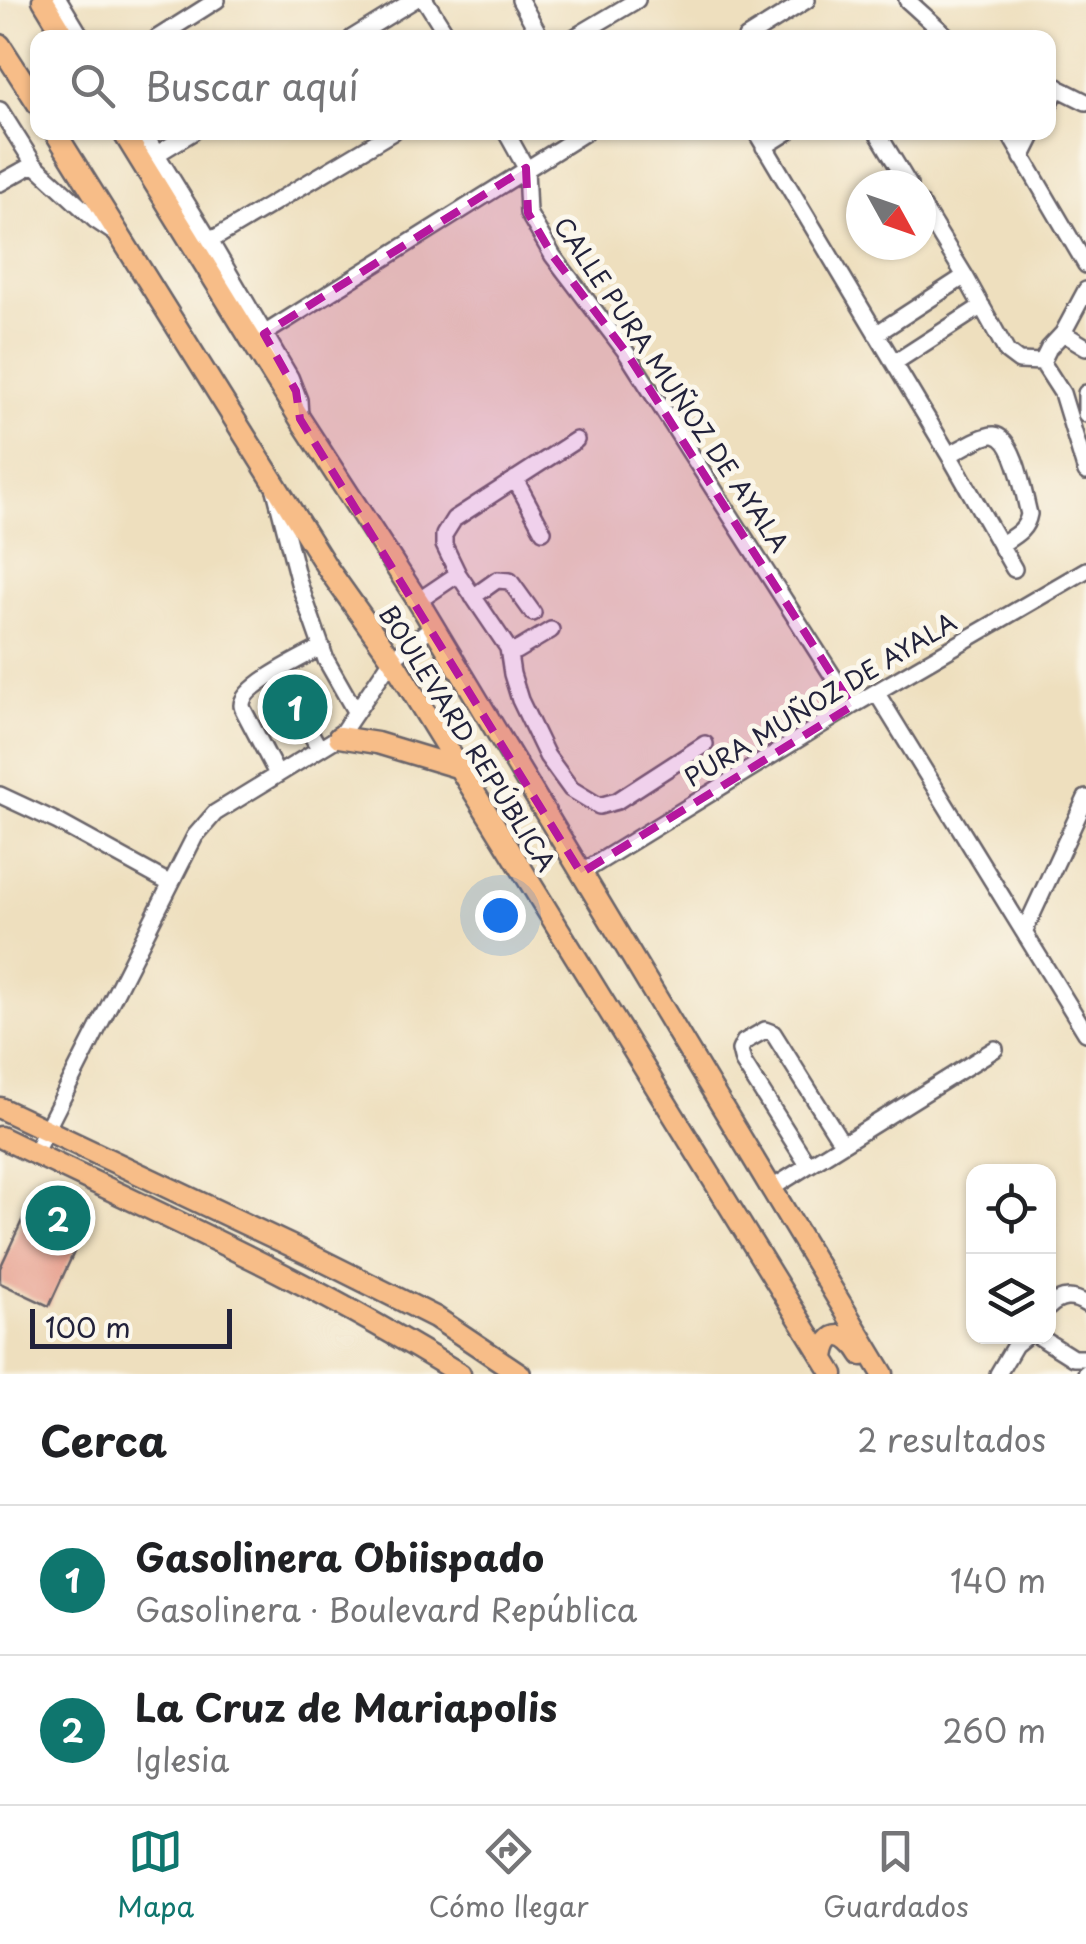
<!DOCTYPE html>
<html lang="es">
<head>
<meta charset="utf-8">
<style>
  :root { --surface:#fff; --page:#f2f2f2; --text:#202124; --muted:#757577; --line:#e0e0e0; --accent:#0f766e }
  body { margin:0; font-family:"Playpen Sans",sans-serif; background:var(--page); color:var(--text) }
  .controls { position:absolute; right:30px; bottom:30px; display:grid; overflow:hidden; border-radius:20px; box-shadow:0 2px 8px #0004 }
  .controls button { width:90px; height:90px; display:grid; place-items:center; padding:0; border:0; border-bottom:2px solid var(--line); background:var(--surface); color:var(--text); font:50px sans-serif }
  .compass { position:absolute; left:846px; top:170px; width:90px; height:90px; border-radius:50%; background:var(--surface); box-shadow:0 2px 8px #0004; rotate:130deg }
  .scale { position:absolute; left:30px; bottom:25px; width:202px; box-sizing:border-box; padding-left:10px; border:5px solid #22223b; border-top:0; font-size:28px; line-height:35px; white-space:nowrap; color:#22223b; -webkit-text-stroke:8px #fbf7ec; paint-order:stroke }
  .you { position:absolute; left:500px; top:915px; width:35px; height:35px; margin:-25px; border:8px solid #fff; border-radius:50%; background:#1a73e8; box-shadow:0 0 0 15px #1a73e833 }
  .badge { display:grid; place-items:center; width:65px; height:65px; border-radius:50%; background:var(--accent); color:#fff; font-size:32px; font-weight:700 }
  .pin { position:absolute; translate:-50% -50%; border:5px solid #fff; box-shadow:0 2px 10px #0006 }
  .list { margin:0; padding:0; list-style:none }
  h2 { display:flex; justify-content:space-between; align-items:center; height:130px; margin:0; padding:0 40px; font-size:42px }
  h2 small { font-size:32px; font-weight:400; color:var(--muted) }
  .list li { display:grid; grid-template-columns:65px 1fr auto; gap:30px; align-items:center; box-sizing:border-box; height:150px; padding:0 40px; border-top:2px solid var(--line) }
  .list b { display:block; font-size:38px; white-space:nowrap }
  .list p { margin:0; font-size:32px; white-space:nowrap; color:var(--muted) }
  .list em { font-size:32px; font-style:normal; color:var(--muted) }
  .icon { flex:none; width:55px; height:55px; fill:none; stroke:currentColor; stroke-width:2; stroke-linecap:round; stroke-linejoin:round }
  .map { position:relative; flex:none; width:1086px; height:1374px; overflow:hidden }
  .search { position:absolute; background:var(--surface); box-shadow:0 2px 8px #0004; left:30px; right:30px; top:30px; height:110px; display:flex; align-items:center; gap:25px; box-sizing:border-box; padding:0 35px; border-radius:20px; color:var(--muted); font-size:38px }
  .sheet { height:430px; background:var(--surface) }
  nav { display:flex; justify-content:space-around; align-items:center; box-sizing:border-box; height:140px; border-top:2px solid var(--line); background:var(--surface); font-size:28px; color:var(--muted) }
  nav a { display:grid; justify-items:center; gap:5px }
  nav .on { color:var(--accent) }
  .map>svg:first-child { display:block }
  .building { fill:#e7a190 }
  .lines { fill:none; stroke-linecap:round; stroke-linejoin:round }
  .minor-casing { stroke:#696469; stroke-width:20 }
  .major-casing { stroke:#696469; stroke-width:25 }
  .minor { stroke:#fff; stroke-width:15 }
  .major { stroke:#f7bd88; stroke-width:20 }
  .marked { fill:#b5179e; fill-opacity:0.2; stroke:#b5179e; stroke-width:8; stroke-dasharray:20 12; stroke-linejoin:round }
  .labels { text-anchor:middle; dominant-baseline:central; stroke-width:10; stroke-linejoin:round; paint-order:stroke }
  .street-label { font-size:25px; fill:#22223b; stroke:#fbf7ec }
</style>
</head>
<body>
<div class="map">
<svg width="1086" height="1374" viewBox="0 0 1086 1374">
  <rect width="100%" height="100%" fill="#fbf7ec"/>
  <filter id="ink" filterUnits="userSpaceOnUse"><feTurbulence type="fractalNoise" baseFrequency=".01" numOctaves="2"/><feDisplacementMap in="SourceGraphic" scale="20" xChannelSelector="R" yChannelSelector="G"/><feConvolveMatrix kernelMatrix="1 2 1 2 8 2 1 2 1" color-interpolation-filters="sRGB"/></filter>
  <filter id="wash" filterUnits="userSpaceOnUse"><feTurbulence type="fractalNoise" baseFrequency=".0048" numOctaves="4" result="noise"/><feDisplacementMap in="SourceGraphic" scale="40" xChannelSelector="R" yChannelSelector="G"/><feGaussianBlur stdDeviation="2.25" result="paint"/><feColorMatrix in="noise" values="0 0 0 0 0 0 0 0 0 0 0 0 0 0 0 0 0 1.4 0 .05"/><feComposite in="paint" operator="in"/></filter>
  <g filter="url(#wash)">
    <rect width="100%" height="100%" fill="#eedfbe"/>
    <g id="blocks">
      <path class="building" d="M 33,1197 L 88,1222 L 49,1306 L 0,1283 L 0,1268 Z"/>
    </g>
  </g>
  <g filter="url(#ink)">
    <use href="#blocks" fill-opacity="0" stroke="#696469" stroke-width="2.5"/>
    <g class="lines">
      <g class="minor-casing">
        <path id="minor" d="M 59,0 L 82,38
          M 425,0 L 449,38
          M 520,0 L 541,38
          M 907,0 L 949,38
          M 157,38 L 217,0
          M 352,38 L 414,0
          M 573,38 L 637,0
          M 746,38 L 807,0
          M 1048,83 L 1086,102
          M 1048,107 L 1058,87
          M 0,110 L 34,164 L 95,220 L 116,234
          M 143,132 L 210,241 L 290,377 L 299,400 L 300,416
          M 506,132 L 526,168 L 528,213 L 553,256 L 626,352 L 852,706
          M 756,132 L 949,455 L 1014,569
          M 877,132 L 909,185
          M 1008,132 L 1086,265
          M 764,147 L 788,132
          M 157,154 L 193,132
          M 1022,158 L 1035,132
          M 0,183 L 34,164
          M 921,204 L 965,276 L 1007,352 L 1019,361 L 1042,362
          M 210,241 L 393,132
          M 1063,333 L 1086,347
          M 264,334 L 586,132
          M 876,334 L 965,276
          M 1042,362 L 1062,393 L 1086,472
          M 1042,362 L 1049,348 L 1063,333 L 1086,290
          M 894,363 L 982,306
          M 1086,393 L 1086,414
          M 576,440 L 454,519 L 444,535 L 444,545 L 458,574 L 508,648 L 512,674 L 520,700 L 547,756 L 571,789 L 599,806 L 617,801 L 705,744
          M 949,455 C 959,450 984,434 994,435 C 1015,437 1024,496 1029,514 C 1026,531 1014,536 1000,545
          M 515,479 L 543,531
          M 275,490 L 299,583 L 326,660 L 355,711
          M 473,597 L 497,580 L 510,581 L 533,613
          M 418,601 L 458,574
          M 508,648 L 516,651 L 551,630
          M 277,673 L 319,748
          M 876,692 L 1086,1033
          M 277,774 L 245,713 C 244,711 242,708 242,705 C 242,686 305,656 322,647
          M 0,795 L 58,822 L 169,883
          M 581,873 L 852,706 L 1086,570
          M 1024,932 L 1086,798
          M 34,1154 L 195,836 L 215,813 L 339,737 L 392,659 L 433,626
          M 808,1165 L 743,1062 L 740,1050 L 744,1042 L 765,1030 L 773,1033 L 842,1143
          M 772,1188 L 995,1049
          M 1048,1308 C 1060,1296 1072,1295 1086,1304
          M 1038,1336 L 1073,1358 L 1086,1358
          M 998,1374 L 1015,1345 L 1026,1336
          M 1086,1374 L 1086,1373"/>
      </g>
      <g class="major-casing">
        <path id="major" d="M 43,0 L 66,38
          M 0,45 L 38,104
          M 55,132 L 328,569 L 392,659 L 833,1374
          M 123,132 L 300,419 L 418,601 L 883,1374
          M 339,737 L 377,743 L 460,768
          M 0,1108 L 319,1259 L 435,1317 L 520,1374
          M 0,1137 C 155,1212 314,1282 460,1374
          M 824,1359 C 827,1326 849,1332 862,1355"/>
      </g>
      <use href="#minor" class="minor"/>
      <use href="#major" class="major"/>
    </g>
  </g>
  <path class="marked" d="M 526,168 L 528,213 L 553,256 L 626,352 L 852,706 L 581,873 L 300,419 L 296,391 L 264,334 Z"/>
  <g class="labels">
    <g class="street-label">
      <text transform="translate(672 384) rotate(56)">CALLE PURA MUÑOZ DE AYALA</text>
      <text transform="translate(820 699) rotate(-31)">PURA MUÑOZ DE AYALA</text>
      <text transform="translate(468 738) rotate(58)">BOULEVARD REPÚBLICA</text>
    </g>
  </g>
</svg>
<div class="controls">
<button><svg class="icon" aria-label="locate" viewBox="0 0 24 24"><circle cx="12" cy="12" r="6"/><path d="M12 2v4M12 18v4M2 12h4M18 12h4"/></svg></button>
<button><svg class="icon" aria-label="layers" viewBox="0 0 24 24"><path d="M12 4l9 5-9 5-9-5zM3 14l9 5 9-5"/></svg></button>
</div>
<svg class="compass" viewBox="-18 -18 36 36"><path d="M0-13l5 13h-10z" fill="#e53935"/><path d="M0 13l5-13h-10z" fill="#757577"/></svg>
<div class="scale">100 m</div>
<div class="you"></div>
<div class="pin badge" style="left:295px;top:707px">1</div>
<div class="pin badge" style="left:58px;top:1218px">2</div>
<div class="search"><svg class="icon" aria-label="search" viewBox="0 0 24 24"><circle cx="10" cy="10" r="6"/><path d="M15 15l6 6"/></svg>Buscar aquí</div>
</div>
<section class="sheet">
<h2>Cerca<small>2 resultados</small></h2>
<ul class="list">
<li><span class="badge">1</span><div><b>Gasolinera Obiispado</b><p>Gasolinera · Boulevard República</p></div><em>140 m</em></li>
<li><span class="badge">2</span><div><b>La Cruz de Mariapolis</b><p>Iglesia</p></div><em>260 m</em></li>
</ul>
</section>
<nav>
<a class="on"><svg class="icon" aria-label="map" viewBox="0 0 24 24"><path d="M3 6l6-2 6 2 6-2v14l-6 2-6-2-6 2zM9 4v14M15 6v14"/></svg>Mapa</a>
<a><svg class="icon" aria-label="directions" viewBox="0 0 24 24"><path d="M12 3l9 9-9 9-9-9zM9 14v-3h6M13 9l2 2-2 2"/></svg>Cómo llegar</a>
<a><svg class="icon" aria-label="saved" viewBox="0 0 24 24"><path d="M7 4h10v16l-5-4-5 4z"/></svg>Guardados</a>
</nav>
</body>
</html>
